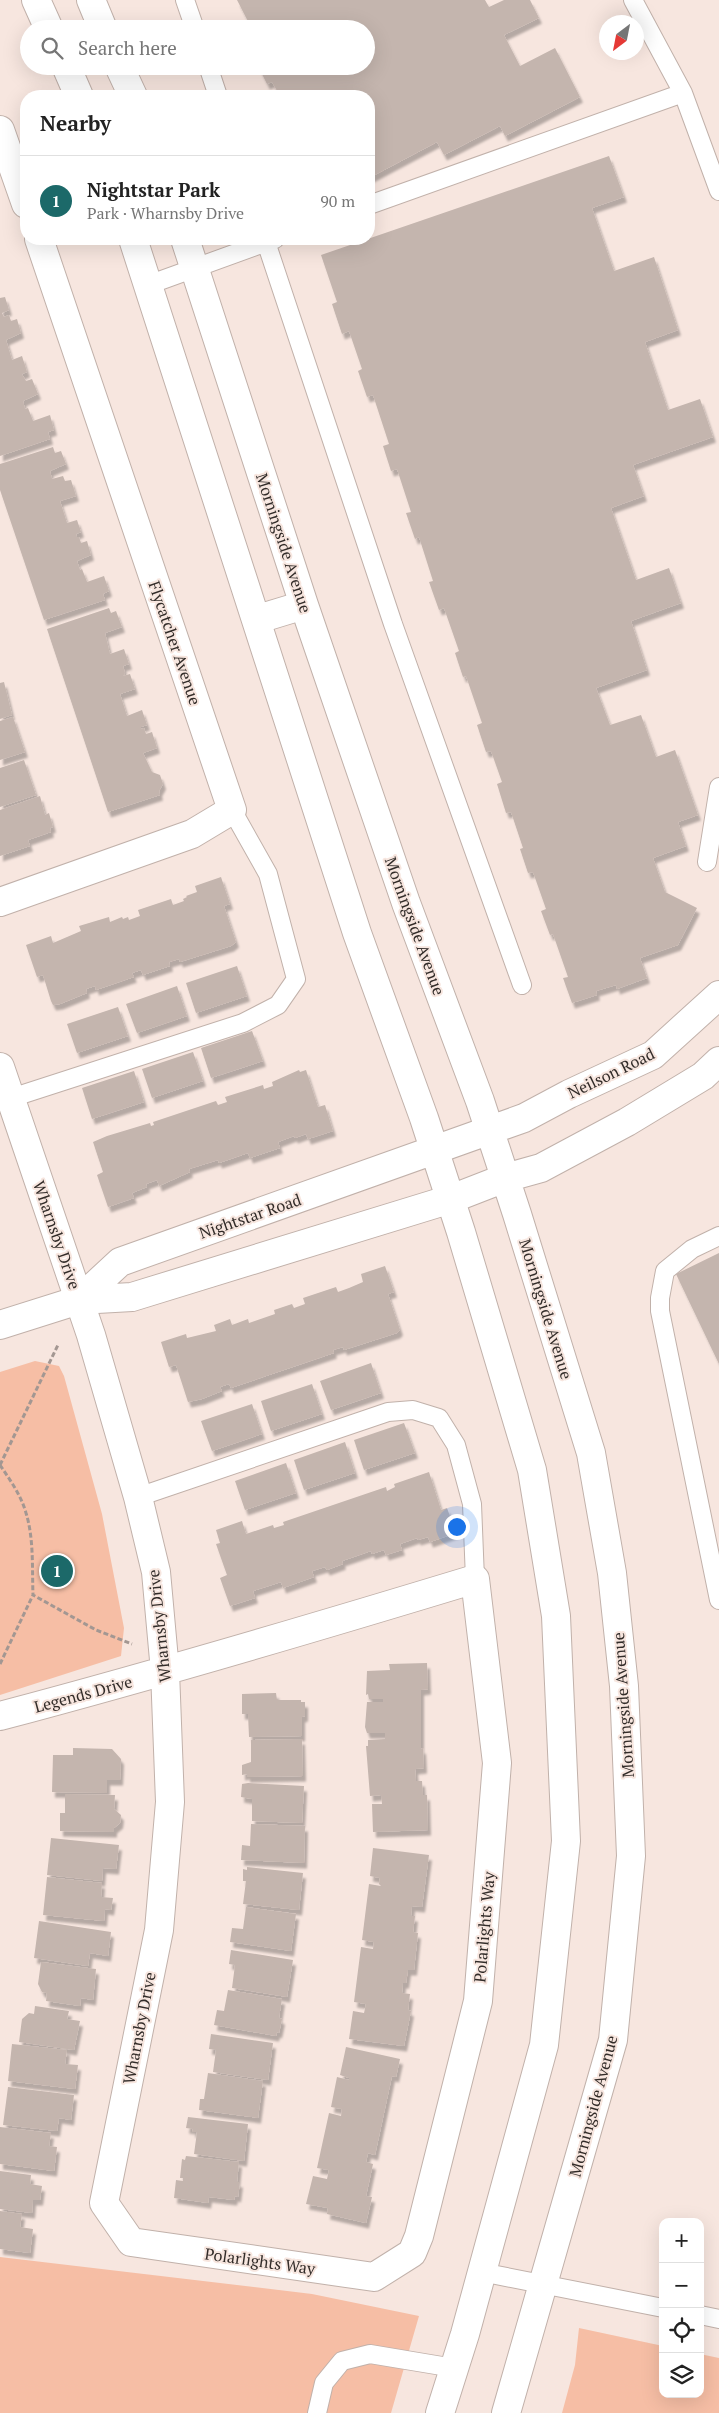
<!DOCTYPE html>
<html lang="en">
<head>
<meta charset="utf-8">
<style>
  :root { --surface:#fff; --page:#f6f6f6; --text:#222; --muted:#767676; --line:#e0e0e0; --accent:#1c6969 }
  body { margin:0; font-family:"PT Serif",serif; background:var(--page); color:var(--text) }
  .controls { position:absolute; right:15px; bottom:15px; display:grid; overflow:hidden; border-radius:10px; box-shadow:0 5px 20px #0002 }
  .controls button { width:45px; height:45px; display:grid; place-items:center; padding:0; border:0; border-bottom:1px solid var(--line); background:var(--surface); color:var(--text); font:25px sans-serif }
  .compass { position:absolute; left:599px; top:15px; width:45px; height:45px; border-radius:50%; background:var(--surface); box-shadow:0 5px 20px #0002; rotate:212deg }
  .you { position:absolute; left:456px; top:1526px; width:18px; height:18px; margin:-12px; border:4px solid #fff; border-radius:50%; background:#1a73e8; box-shadow:0 0 0 8px #1a73e833 }
  .badge { display:grid; place-items:center; width:32px; height:32px; border-radius:50%; background:var(--accent); color:#fff; font-size:16px; font-weight:700 }
  .pin { position:absolute; translate:-50% -50%; border:2px solid #fff; box-shadow:0 1px 5px #0006 }
  .list { margin:0; padding:0; list-style:none }
  h2 { display:flex; justify-content:space-between; align-items:center; height:65px; margin:0; padding:0 20px; font-size:21px }
  h2 small { font-size:16px; font-weight:400; color:var(--muted) }
  .list li { display:grid; grid-template-columns:32px 1fr auto; gap:15px; align-items:center; box-sizing:border-box; height:90px; padding:0 20px; border-top:1px solid var(--line) }
  .list b { display:block; font-size:19px; white-space:nowrap }
  .list p { margin:0; font-size:16px; white-space:nowrap; color:var(--muted) }
  .list em { font-size:16px; font-style:normal; color:var(--muted) }
  .icon { flex:none; width:28px; height:28px; fill:none; stroke:currentColor; stroke-width:2; stroke-linecap:round; stroke-linejoin:round }
  .map { position:relative; flex:none; width:719px; height:2413px; overflow:hidden }
  .search { position:absolute; background:var(--surface); box-shadow:0 5px 20px #0002; left:20px; top:20px; width:355px; height:55px; display:flex; align-items:center; gap:12px; box-sizing:border-box; padding:0 18px; border-radius:28px; color:var(--muted); font-size:19px }
  .panel { position:absolute; background:var(--surface); box-shadow:0 5px 20px #0002; left:20px; top:90px; width:355px; height:155px; border-radius:20px }
  .map>svg:first-child { display:block }
  .green { fill:#f6bea5 }
  .building { fill:#c4b5ae; filter:url(#shadow) }
  .lines { fill:none; stroke-linecap:round; stroke-linejoin:round }
  .lane-casing { stroke:#c1b1aa; stroke-width:20 }
  .street-casing { stroke:#c1b1aa; stroke-width:30 }
  .secondary-casing { stroke:#c1b1aa; stroke-width:30 }
  .path { stroke:#a39792; stroke-width:3; stroke-dasharray:5 2.5; stroke-linecap:butt }
  .lane { stroke:#fff; stroke-width:18 }
  .street { stroke:#fff; stroke-width:28 }
  .secondary { stroke:#fff; stroke-width:28 }
  .labels { text-anchor:middle; dominant-baseline:central; stroke-width:4; stroke-linejoin:round; paint-order:stroke }
  .street-label { font-size:16px; fill:#322c29; stroke:#f7e6df }
</style>
</head>
<body>
<div class="map">
<svg width="719" height="2413" viewBox="0 0 719 2413">
  <defs>
    <filter id="shadow"><feDropShadow dx="3" dy="5.5" stdDeviation="1" flood-color="#0004"/></filter>
  </defs>
  <rect width="100%" height="100%" fill="#f7e6df"/>
  <path class="green" d="M 35,1361 L 59,1366 L 64,1376 L 102,1514 L 124,1628 L 121,1656 L 0,1695 L 0,1372 Z
    M 0,2257 L 312,2294 L 419,2316 L 391,2413 L 0,2413 Z
    M 579,2328 L 663,2346 L 663,2394 L 700,2394 L 700,2354 L 719,2358 L 719,2413 L 562,2413 L 575,2365 Z"/>
  <path class="building" d="M 237,0 L 485,0 L 489,7 L 504,0 L 530,0 L 539,18 L 504,35 L 520,66 L 555,48 L 580,97 L 505,136 L 500,126 L 444,155 L 437,142 L 369,178 L 369,96 L 280,96 L 272,82 L 267,84 L 258,66 L 366,66 L 366,29 L 252,29 Z
    M 609,156 L 624,197 L 592,208 L 614,271 L 654,257 L 678,330 L 645,342 L 668,410 L 700,399 L 713,437 L 633,465 L 644,496 L 611,508 L 636,580 L 669,568 L 681,603 L 631,621 L 647,670 L 596,688 L 610,725 L 641,715 L 656,757 L 675,750 L 698,815 L 678,822 L 686,846 L 653,858 L 665,892 L 697,908 L 678,945 L 640,958 L 647,978 L 617,989 L 616,985 L 596,991 L 597,995 L 572,1003 L 563,978 L 568,977 L 553,934 L 550,935 L 541,911 L 546,909 L 533,872 L 528,873 L 520,849 L 523,848 L 511,812 L 506,813 L 497,784 L 502,782 L 491,751 L 486,752 L 477,725 L 482,723 L 466,676 L 463,677 L 455,653 L 459,651 L 444,608 L 439,610 L 429,582 L 433,581 L 419,537 L 415,539 L 406,513 L 411,512 L 397,469 L 391,471 L 383,446 L 389,444 L 373,395 L 367,397 L 358,371 L 362,369 L 349,331 L 342,334 L 332,304 L 337,302 L 321,255 Z
    M 5,297 L 9,310 L 2,313 L 4,317 L 9,315 L 11,321 L 17,319 L 21,333 L 6,340 L 12,360 L 22,356 L 27,372 L 22,374 L 23,376 L 26,381 L 32,379 L 38,394 L 23,401 L 25,409 L 28,408 L 33,421 L 50,415 L 54,430 L 48,432 L 50,439 L 0,456 L 0,298 Z
    M 53,447 L 55,453 L 61,451 L 66,464 L 50,471 L 52,479 L 63,476 L 65,481 L 71,480 L 76,496 L 60,501 L 67,523 L 77,520 L 81,532 L 76,534 L 77,537 L 79,537 L 81,543 L 87,541 L 91,555 L 77,561 L 80,570 L 82,569 L 87,582 L 104,576 L 109,591 L 103,594 L 105,600 L 44,620 L 0,490 L 0,464 Z
    M 109,608 L 111,613 L 116,611 L 122,627 L 105,633 L 110,654 L 124,649 L 129,664 L 123,666 L 125,673 L 123,676 L 130,674 L 135,689 L 120,694 L 127,716 L 142,710 L 147,725 L 141,727 L 141,729 L 144,728 L 146,734 L 152,732 L 157,748 L 143,753 L 152,772 L 160,775 L 163,784 L 159,791 L 160,795 L 108,812 L 47,629 Z
    M 4,682 L 12,715 L 0,719 L 0,683 Z
    M 13,717 L 25,752 L 0,760 L 0,721 Z
    M 24,760 L 36,795 L 0,807 L 0,768 Z
    M 40,796 L 45,815 L 49,813 L 53,827 L 50,828 L 51,832 L 28,840 L 30,846 L 0,856 L 0,810 Z
    M 221,877 L 230,904 L 224,906 L 236,942 L 231,946 L 180,962 L 179,959 L 169,962 L 170,966 L 143,975 L 141,970 L 132,973 L 134,977 L 96,990 L 95,986 L 86,989 L 87,993 L 60,1004 L 53,1005 L 51,1001 L 43,975 L 37,977 L 26,945 L 51,936 L 53,943 L 81,931 L 79,926 L 109,917 L 110,922 L 122,917 L 123,919 L 128,917 L 129,920 L 140,916 L 138,910 L 171,899 L 173,905 L 184,901 L 183,899 L 187,897 L 186,896 L 197,892 L 195,886 Z
    M 237,966 L 247,996 L 196,1013 L 186,983 Z
    M 177,986 L 187,1016 L 137,1033 L 126,1004 Z
    M 118,1007 L 128,1036 L 77,1053 L 67,1024 Z
    M 252,1031 L 263,1061 L 211,1078 L 201,1048 Z
    M 193,1052 L 203,1081 L 152,1098 L 142,1069 Z
    M 299,1070 L 300,1072 L 306,1070 L 318,1107 L 325,1105 L 333,1131 L 308,1139 L 306,1134 L 295,1138 L 294,1136 L 278,1142 L 280,1148 L 250,1158 L 248,1153 L 219,1163 L 218,1160 L 189,1169 L 190,1172 L 159,1186 L 157,1180 L 146,1184 L 147,1187 L 132,1193 L 134,1198 L 108,1207 L 97,1175 L 103,1172 L 93,1142 L 107,1136 L 150,1123 L 151,1126 L 154,1125 L 153,1122 L 216,1101 L 218,1105 L 227,1102 L 225,1097 L 263,1085 L 264,1089 L 273,1086 L 272,1082 Z
    M 134,1071 L 144,1102 L 92,1119 L 82,1088 Z
    M 719,1253 L 719,1364 L 676,1274 Z
    M 385,1266 L 394,1292 L 388,1294 L 400,1330 L 397,1333 L 344,1350 L 343,1347 L 333,1350 L 334,1353 L 231,1388 L 229,1384 L 220,1387 L 222,1391 L 202,1399 L 188,1402 L 176,1365 L 169,1367 L 161,1342 L 186,1334 L 187,1338 L 216,1331 L 214,1325 L 230,1319 L 232,1325 L 248,1319 L 249,1323 L 275,1314 L 274,1310 L 292,1304 L 294,1308 L 305,1304 L 303,1298 L 336,1287 L 338,1292 L 349,1288 L 363,1282 L 361,1274 Z
    M 371,1363 L 381,1393 L 331,1410 L 320,1381 Z
    M 312,1384 L 322,1414 L 271,1431 L 261,1401 Z
    M 252,1404 L 262,1434 L 212,1451 L 201,1421 Z
    M 404,1423 L 415,1453 L 364,1470 L 354,1440 Z
    M 345,1442 L 355,1473 L 304,1490 L 294,1460 Z
    M 286,1463 L 296,1493 L 245,1510 L 235,1481 Z
    M 429,1472 L 441,1510 L 447,1508 L 456,1533 L 430,1542 L 428,1537 L 418,1540 L 417,1538 L 400,1544 L 402,1550 L 386,1555 L 384,1550 L 372,1554 L 371,1551 L 342,1561 L 343,1564 L 327,1570 L 325,1567 L 312,1571 L 314,1577 L 283,1588 L 281,1582 L 253,1591 L 255,1598 L 230,1606 L 220,1578 L 227,1575 L 216,1544 L 220,1543 L 216,1530 L 242,1521 L 246,1534 L 273,1525 L 274,1528 L 284,1525 L 283,1522 L 386,1487 L 387,1491 L 395,1487 L 394,1484 Z
    M 427,1663 L 428,1689 L 421,1690 L 421,1749 L 423,1748 L 424,1768 L 415,1769 L 416,1781 L 422,1781 L 423,1795 L 427,1795 L 428,1830 L 373,1832 L 372,1804 L 382,1804 L 381,1795 L 370,1796 L 366,1746 L 368,1746 L 368,1740 L 385,1739 L 385,1733 L 367,1733 L 365,1727 L 367,1702 L 383,1702 L 383,1699 L 369,1699 L 368,1694 L 366,1695 L 367,1671 L 390,1670 L 389,1664 Z
    M 276,1693 L 277,1700 L 301,1700 L 301,1702 L 305,1702 L 305,1716 L 302,1717 L 302,1736 L 249,1737 L 248,1714 L 242,1714 L 242,1694 Z
    M 302,1739 L 303,1776 L 247,1777 L 247,1774 L 242,1775 L 242,1765 L 251,1762 L 251,1740 Z
    M 73,1748 L 112,1749 L 121,1759 L 120,1780 L 107,1780 L 107,1793 L 52,1792 L 53,1755 L 73,1755 Z
    M 248,1783 L 304,1786 L 302,1823 L 252,1821 L 252,1799 L 241,1797 L 242,1784 Z
    M 65,1794 L 115,1795 L 114,1809 L 121,1815 L 120,1823 L 114,1828 L 114,1832 L 60,1831 L 60,1813 L 65,1813 Z
    M 251,1824 L 305,1826 L 304,1863 L 241,1860 L 242,1845 L 250,1846 Z
    M 51,1838 L 119,1845 L 116,1869 L 103,1868 L 102,1881 L 47,1875 Z
    M 373,1848 L 429,1855 L 422,1907 L 412,1906 L 411,1916 L 415,1916 L 413,1932 L 418,1933 L 414,1970 L 408,1970 L 406,1983 L 403,1983 L 402,1993 L 410,1994 L 408,2010 L 411,2011 L 404,2046 L 349,2039 L 353,2011 L 364,2013 L 366,2004 L 354,2002 L 361,1947 L 373,1949 L 374,1942 L 362,1940 L 369,1884 L 381,1886 L 379,1884 L 380,1878 L 370,1876 Z
    M 247,1867 L 303,1873 L 299,1910 L 243,1904 L 246,1881 L 243,1881 L 243,1869 L 247,1870 Z
    M 47,1877 L 102,1883 L 101,1897 L 113,1898 L 111,1910 L 105,1909 L 104,1921 L 43,1915 Z
    M 246,1907 L 296,1914 L 291,1951 L 230,1942 L 232,1928 L 243,1929 Z
    M 39,1921 L 111,1932 L 108,1956 L 90,1953 L 88,1966 L 34,1958 Z
    M 231,1950 L 293,1960 L 287,1997 L 232,1988 L 235,1965 L 229,1964 Z
    M 41,1962 L 96,1969 L 93,2000 L 81,1998 L 80,2006 L 46,2001 L 47,1993 L 42,1992 L 38,1984 Z
    M 228,1990 L 282,1999 L 279,2018 L 282,2019 L 279,2033 L 277,2032 L 276,2036 L 214,2025 L 217,2010 L 224,2011 Z
    M 35,2006 L 69,2011 L 67,2019 L 80,2021 L 74,2050 L 19,2042 L 22,2019 L 29,2013 L 34,2014 Z
    M 211,2034 L 273,2043 L 268,2080 L 213,2072 L 216,2050 L 209,2049 Z
    M 12,2044 L 67,2050 L 65,2064 L 78,2065 L 75,2089 L 8,2081 Z
    M 346,2047 L 400,2059 L 396,2077 L 392,2076 L 375,2155 L 368,2153 L 366,2162 L 373,2164 L 366,2196 L 372,2197 L 366,2223 L 327,2214 L 328,2208 L 306,2204 L 313,2176 L 327,2179 L 329,2170 L 317,2168 L 329,2113 L 341,2116 L 342,2109 L 331,2107 L 337,2077 L 349,2080 L 349,2078 L 340,2075 Z
    M 208,2073 L 263,2081 L 258,2118 L 199,2110 L 200,2099 L 204,2099 Z
    M 8,2087 L 74,2095 L 71,2120 L 59,2118 L 57,2131 L 3,2125 Z
    M 188,2117 L 248,2124 L 244,2161 L 194,2154 L 197,2132 L 192,2132 L 193,2129 L 186,2128 Z
    M 0,2127 L 51,2133 L 49,2146 L 57,2147 L 54,2171 L 0,2164 Z
    M 186,2156 L 239,2162 L 237,2182 L 240,2182 L 238,2197 L 235,2196 L 234,2200 L 209,2197 L 208,2203 L 174,2198 L 176,2180 L 183,2181 L 183,2178 L 180,2178 L 182,2159 L 185,2160 Z
    M 0,2171 L 31,2175 L 30,2184 L 42,2186 L 40,2200 L 33,2200 L 32,2213 L 0,2209 Z
    M 0,2211 L 22,2214 L 20,2227 L 33,2229 L 30,2253 L 0,2249 Z"/>
  <g class="lines">
    <g class="lane-casing">
      <path id="lane" d="M 185,0 L 195,29
        M 633,0 L 683,93 L 719,191
        M 208,66 L 218,96
        M 369,205 L 683,93
        M 265,239 L 393,624 L 522,985
        M 148,285 L 275,239
        M 707,862 L 719,787
        M 11,1098 L 243,1023 L 278,1005 L 296,979 L 268,874 L 232,810
        M 719,1236 L 692,1249 L 665,1271 L 660,1298 L 660,1311 L 719,1600
        M 138,1497 L 388,1412 L 413,1410 L 439,1418 L 456,1445 L 472,1504 L 475,1579
        M 481,2272 L 663,2308
        M 700,2315 L 719,2319
        M 317,2413 L 324,2383 L 342,2361 L 370,2354 L 454,2368"/>
    </g>
    <g class="street-casing">
      <path id="street" d="M 0,130 L 26,204
        M 0,902 L 192,834 L 232,810 L 39,239
        M 0,1067 L 91,1335 L 138,1497 L 156,1572 L 165,1671 L 170,1802 L 159,1930 L 104,2203 L 131,2242 L 374,2277 L 412,2253 L 419,2236 L 478,2001 L 497,1763 L 475,1579 C 317,1627 159,1674 0,1716"/>
    </g>
    <g class="secondary-casing">
      <path id="secondary" d="M 36,0 L 49,29
        M 91,0 L 103,29
        M 66,66 L 79,96
        M 119,66 L 133,96
        M 133,239 L 357,933 L 424,1118 L 461,1232 L 532,1470 L 556,1616 L 566,1841 L 544,2045 L 465,2334 L 440,2413
        M 185,239 L 304,605 L 406,903 L 480,1101 L 517,1214 L 591,1453 L 612,1573 L 624,1686 L 631,1856 L 613,2040 L 506,2413
        M 258,619 L 304,605
        M 79,1300 L 120,1262 L 524,1118 L 569,1094 L 653,1055 L 719,995
        M 0,1325 L 79,1300 L 132,1297 L 451,1199 L 505,1178 L 541,1168 L 627,1122 L 703,1076 L 719,1061"/>
    </g>
    <path class="path" d="M 0,1465 C 10,1480 21,1495 26,1513 C 34,1539 32,1568 33,1595 L 96,1630 L 132,1644
      M 0,1465 L 58,1345
      M 0,1664 L 33,1595"/>
    <use href="#lane" class="lane"/>
    <use href="#street" class="street"/>
    <use href="#secondary" class="secondary"/>
  </g>
  <g class="labels">
    <g class="street-label">
      <text transform="translate(284 543) rotate(72)">Morningside Avenue</text>
      <text transform="translate(175 643) rotate(71)">Flycatcher Avenue</text>
      <text transform="translate(415 926) rotate(70)">Morningside Avenue</text>
      <text transform="translate(611 1073) rotate(-26)">Neilson Road</text>
      <text transform="translate(250 1216) rotate(-19)">Nightstar Road</text>
      <text transform="translate(57 1235) rotate(71)">Wharnsby Drive</text>
      <text transform="translate(546 1309) rotate(73)">Morningside Avenue</text>
      <text transform="translate(159 1626) rotate(-96)">Wharnsby Drive</text>
      <text transform="translate(83 1694) rotate(-15)">Legends Drive</text>
      <text transform="translate(623 1705) rotate(-94)">Morningside Avenue</text>
      <text transform="translate(484 1927) rotate(-85)">Polarlights Way</text>
      <text transform="translate(139 2028) rotate(-79)">Wharnsby Drive</text>
      <text transform="translate(593 2106) rotate(-75)">Morningside Avenue</text>
      <text transform="translate(260 2261) rotate(8)">Polarlights Way</text>
    </g>
  </g>
</svg>
<div class="controls">
<button>+</button>
<button>−</button>
<button><svg class="icon" aria-label="locate" viewBox="0 0 24 24"><circle cx="12" cy="12" r="6"/><path d="M12 2v4M12 18v4M2 12h4M18 12h4"/></svg></button>
<button><svg class="icon" aria-label="layers" viewBox="0 0 24 24"><path d="M12 4l9 5-9 5-9-5zM3 14l9 5 9-5"/></svg></button>
</div>
<svg class="compass" viewBox="-18 -18 36 36"><path d="M0-13l5 13h-10z" fill="#e53935"/><path d="M0 13l5-13h-10z" fill="#767676"/></svg>
<div class="you"></div>
<div class="pin badge" style="left:57px;top:1571px">1</div>
<div class="search"><svg class="icon" aria-label="search" viewBox="0 0 24 24"><circle cx="10" cy="10" r="6"/><path d="M15 15l6 6"/></svg>Search here</div>
<section class="panel">
<h2>Nearby<small></small></h2>
<ul class="list">
<li><span class="badge">1</span><div><b>Nightstar Park</b><p>Park · Wharnsby Drive</p></div><em>90 m</em></li>
</ul>
</section>
</div>
</body>
</html>
